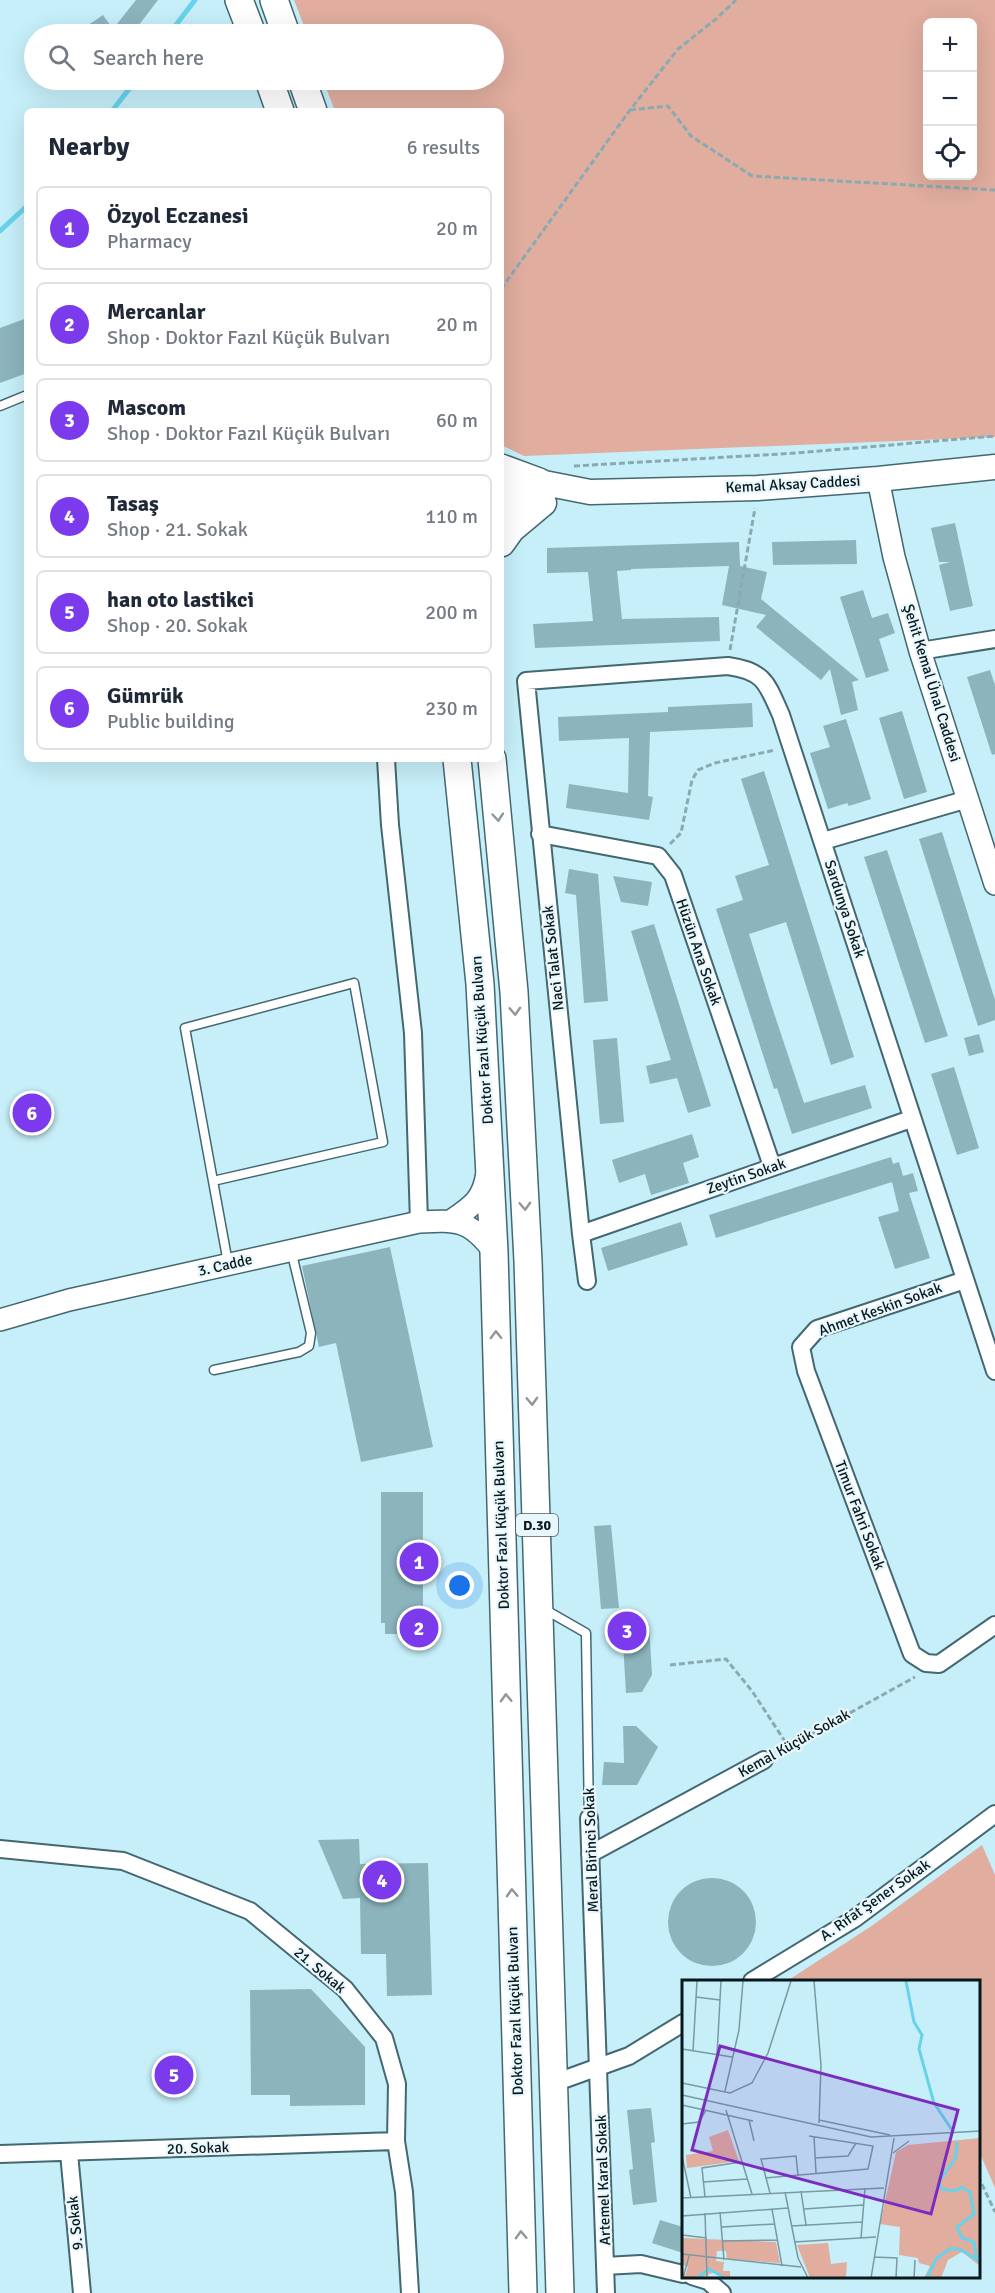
<!DOCTYPE html>
<html lang="en">
<head>
<meta charset="utf-8">
<style>
  :root { --surface:#fff; --page:#f6f6f7; --text:#1f2937; --muted:#747a83; --line:#e0e1e3; --accent:#7c3aed }
  body { margin:0; font-family:Signika,sans-serif; background:var(--page); color:var(--text) }
  .controls { position:absolute; right:18px; top:18px; display:grid; overflow:hidden; border-radius:9px; box-shadow:0 6px 24px #0002 }
  .controls button { width:54px; height:54px; display:grid; place-items:center; padding:0; border:0; border-bottom:2px solid var(--line); background:var(--surface); color:var(--text); font:30px sans-serif }
  .you { position:absolute; left:460px; top:1586px; width:21px; height:21px; margin:-15px; border:4px solid #fff; border-radius:50%; background:#1a73e8; box-shadow:0 0 0 9px #1a73e833 }
  .badge { display:grid; place-items:center; width:39px; height:39px; border-radius:50%; background:var(--accent); color:#fff; font-size:20px; font-weight:700 }
  .pin { position:absolute; translate:-50% -50%; border:3px solid #fff; box-shadow:0 2px 6px #0006 }
  .list { margin:0; padding:0; list-style:none }
  h2 { display:flex; justify-content:space-between; align-items:center; height:78px; margin:0; padding:0 24px; font-size:26px }
  h2 small { font-size:20px; font-weight:400; color:var(--muted) }
  .list li { display:grid; grid-template-columns:39px 1fr auto; gap:18px; align-items:center; box-sizing:border-box; height:84px; margin:0 12px 12px; padding:0 12px; border:2px solid var(--line); border-radius:9px }
  .list b { display:block; font-size:22px; white-space:nowrap }
  .list p { margin:0; font-size:20px; white-space:nowrap; color:var(--muted) }
  .list em { font-size:20px; font-style:normal; color:var(--muted) }
  .icon { flex:none; width:33px; height:33px; fill:none; stroke:currentColor; stroke-width:2; stroke-linecap:round; stroke-linejoin:round }
  .map { position:relative; flex:none; width:995px; height:2293px; overflow:hidden }
  .search { position:absolute; background:var(--surface); box-shadow:0 6px 24px #0002; left:24px; top:24px; width:480px; height:66px; display:flex; align-items:center; gap:15px; box-sizing:border-box; padding:0 21px; border-radius:33px; color:var(--muted); font-size:22px }
  .panel { position:absolute; background:var(--surface); box-shadow:0 6px 24px #0002; left:24px; top:108px; width:480px; height:654px; border-radius:9px }
  .map>svg:first-child { display:block }
  .green { fill:#e0ad9e; fill-rule:evenodd }
  .lines { fill:none; stroke-linecap:round; stroke-linejoin:round }
  .stream { stroke:#67d3eb; stroke-width:5 }
  .building { fill:#8cb4bd }
  .service-casing { stroke:#436871; stroke-width:11 }
  .minor-casing { stroke:#436871; stroke-width:20 }
  .tertiary-casing { stroke:#436871; stroke-width:24 }
  .secondary-casing { stroke:#436871; stroke-width:27 }
  .trunk-casing { stroke:#436871; stroke-width:30 }
  .path { stroke:#89aab2; stroke-width:3; stroke-dasharray:6 3; stroke-linecap:butt }
  .service { stroke:#fff; stroke-width:8 }
  .minor { stroke:#fff; stroke-width:16 }
  .tertiary { stroke:#fff; stroke-width:21 }
  .secondary { stroke:#fff; stroke-width:24 }
  .trunk { stroke:#fff; stroke-width:27 }
  .oneway { stroke:#909799 }
  .labels { text-anchor:middle; dominant-baseline:central; stroke-width:4.5; stroke-linejoin:round; paint-order:stroke }
  .shield { fill:#e7f7fb; stroke:#4c5b5f; stroke-width:1.5 }
  .shield-label { font-size:14px; font-weight:bold; fill:#09181c }
  .street-label { font-size:15px; fill:#09181c; stroke:#e7f7fb }
  .inset-river { fill:none; stroke:#67d3eb; stroke-width:3 }
  .inset-road { fill:none; stroke:#7a99a1; stroke-width:1.5 }
  .view { fill:#7b2cbf; fill-opacity:0.15; stroke:#7b2cbf; stroke-width:3 }
  .inset-edge { fill:none; stroke:#09181c; stroke-width:3 }
</style>
</head>
<body>
<div class="map">
<svg width="995" height="2293" viewBox="0 0 995 2293">
  <rect width="100%" height="100%" fill="#c6eff9"/>
  <path class="green" d="M 294,0 L 995,0 L 995,437 L 524,456 L 501,445 L 501,111 L 335,111 L 323,80 L 494,80 L 494,34 L 307,34 ZM 928,22 L 972,22 L 972,176 L 928,176 Z
    M 982,1845 L 995,1875 L 995,2188 L 979,2151 L 978,1981 L 787,1981 L 873,1925 Z"/>
  <g class="lines">
    <path class="stream" d="M 169,34 L 195,0
      M 112,111 L 136,80
      M 0,231 L 27,206"/>
  </g>
  <path class="building" d="M 136,0 L 158,0 L 132,34 L 75,34 L 103,15 L 113,29 Z
    M 27,318 L 27,373 L 0,383 L 0,328 Z
    M 955,523 L 973,606 L 950,611 L 939,565 L 950,562 L 939,562 L 931,528 Z
    M 856,540 L 857,564 L 773,565 L 772,542 Z
    M 739,542 L 740,566 L 767,572 L 761,599 L 859,680 L 852,682 L 858,710 L 841,715 L 830,669 L 821,680 L 756,627 L 766,615 L 722,605 L 729,566 L 631,569 L 631,570 L 617,571 L 622,619 L 719,617 L 720,641 L 535,648 L 533,624 L 593,621 L 588,572 L 547,573 L 547,548 Z
    M 863,590 L 872,618 L 888,613 L 895,633 L 879,639 L 889,671 L 866,678 L 840,597 Z
    M 990,670 L 995,685 L 995,754 L 992,755 L 967,677 Z
    M 752,703 L 753,727 L 650,732 L 648,796 L 653,797 L 649,820 L 566,808 L 569,784 L 628,793 L 629,738 L 559,741 L 558,717 L 668,712 L 668,707 Z
    M 902,711 L 927,792 L 904,799 L 879,718 Z
    M 846,719 L 871,799 L 849,806 L 847,803 L 828,809 L 810,753 L 830,747 L 823,726 Z
    M 764,771 L 854,1057 L 831,1065 L 786,922 L 749,934 L 770,1001 L 804,1103 L 865,1085 L 872,1108 L 792,1134 L 777,1088 L 774,1089 L 716,909 L 743,900 L 735,876 L 769,865 L 741,779 Z
    M 942,832 L 995,1000 L 995,1020 L 978,1026 L 919,839 Z
    M 887,850 L 948,1036 L 925,1043 L 864,857 Z
    M 569,869 L 598,874 L 608,1001 L 584,1003 L 576,895 L 565,893 Z
    M 613,876 L 652,882 L 648,906 L 621,902 Z
    M 654,924 L 711,1106 L 688,1113 L 677,1078 L 650,1084 L 646,1066 L 671,1060 L 631,931 Z
    M 979,1034 L 984,1052 L 969,1056 L 964,1038 Z
    M 617,1038 L 624,1122 L 600,1124 L 593,1040 Z
    M 954,1067 L 979,1148 L 957,1155 L 931,1074 Z
    M 692,1134 L 699,1157 L 683,1163 L 689,1183 L 651,1195 L 645,1174 L 619,1183 L 612,1160 Z
    M 891,1157 L 893,1164 L 899,1162 L 903,1176 L 913,1173 L 918,1191 L 909,1193 L 930,1258 L 895,1269 L 878,1217 L 899,1211 L 892,1182 L 716,1238 L 709,1215 Z
    M 681,1222 L 688,1245 L 608,1271 L 601,1248 Z
    M 390,1247 L 433,1447 L 361,1462 L 336,1343 L 319,1347 L 302,1266 Z
    M 381,1492 L 423,1492 L 423,1634 L 385,1634 L 385,1623 L 381,1623 Z
    M 611,1525 L 619,1608 L 601,1609 L 594,1526 Z
    M 649,1624 L 652,1675 L 642,1692 L 626,1693 L 622,1626 Z
    M 623,1726 L 636,1726 L 658,1747 L 637,1785 L 602,1785 L 604,1762 L 624,1763 Z
    M 359,1839 L 360,1864 L 428,1863 L 432,1995 L 387,1996 L 386,1954 L 361,1954 L 360,1898 L 343,1899 L 318,1840 Z
    M668 1922a44 44 0 1 1 88 0a44 44 0 1 1-88 0Z
    M 311,1989 L 365,2047 L 365,2105 L 290,2106 L 290,2095 L 251,2095 L 250,1990 Z
    M 651,2108 L 655,2142 L 651,2143 L 657,2202 L 633,2205 L 629,2170 L 633,2169 L 627,2110 Z
    M 660,2220 L 683,2227 L 683,2253 L 652,2243 Z"/>
  <g class="lines">
    <g class="service-casing">
      <path id="service" d="M 0,406 L 27,395
        M 213,1181 L 383,1142 L 354,983 L 185,1028 L 228,1263
        M 214,1370 L 299,1352 L 309,1346 L 311,1333 L 291,1250
        M 544,1609 L 586,1633 L 589,1818"/>
    </g>
    <g class="minor-casing">
      <path id="minor" d="M 920,651 L 995,639
        M 386,759 L 390,825 L 413,1033 L 419,1222
        M 540,834 L 658,856 L 673,875 L 772,1166
        M 823,841 L 968,799
        M 581,1234 L 911,1119
        M 965,1280 L 817,1329 L 801,1347 L 806,1371 L 912,1654 L 926,1663 L 939,1664 L 995,1625
        M 587,1281 L 581,1234 L 526,681 L 728,666 C 765,671 767,684 781,715 L 995,1371
        M 589,1818 L 606,2293
        M 0,1849 L 123,1861 L 250,1911 L 345,1989 L 384,2038 L 397,2084 L 396,2141 L 404,2192 L 410,2293
        M 590,1854 L 764,1760
        M 752,1981 L 854,1919 L 995,1814
        M 554,2083 L 629,2056 L 683,2023
        M 69,2153 L 82,2293
        M 0,2154 L 396,2141
        M 605,2266 L 641,2264 L 683,2274
        M 692,2276 L 708,2281 L 722,2293"/>
    </g>
    <g class="tertiary-casing">
      <path id="tertiary" d="M 878,479 L 894,557 L 920,651 L 995,884
        M 452,1220 C 473,1206 483,1199 487,1173
        M 0,1320 L 69,1300 L 419,1222 C 456,1220 470,1219 494,1252"/>
    </g>
    <g class="secondary-casing">
      <path id="secondary" d="M 501,489 L 539,482 L 590,492 L 758,488 L 878,479 L 995,467
        M 501,513 L 544,503"/>
    </g>
    <g class="trunk-casing">
      <path id="trunk" d="M 239,0 L 252,34
        M 274,0 L 286,34
        M 269,80 L 280,111
        M 302,80 L 313,111
        M 501,468 L 539,482
        M 501,543 L 511,529 L 542,503
        M 457,759 L 480,984 L 494,1252 L 523,2293
        M 492,759 L 514,992 L 528,1261 L 560,2293"/>
    </g>
    <path class="path" d="M 630,110 L 668,106 L 691,136 L 752,176 L 995,190
      M 501,289 L 630,110 L 678,49 L 716,19 L 736,0
      M 574,466 L 797,453 L 995,436
      M 730,650 L 755,508
      M 670,844 L 681,833 L 692,780 L 698,770 L 715,763 L 775,750
      M 670,1665 L 726,1659 L 752,1691 L 788,1746
      M 779,1752 L 915,1677
      M 978,2176 L 995,2212"/>
    <use href="#service" class="service"/>
    <use href="#minor" class="minor"/>
    <use href="#tertiary" class="tertiary"/>
    <use href="#secondary" class="secondary"/>
    <use href="#trunk" class="trunk"/>
  </g>
  <defs><path id="oneway-chevron" d="M-2-3.5L2.5 0L-2 3.5" fill="none" stroke-width="1.6" stroke-linecap="round" stroke-linejoin="round" transform="scale(1.5)"/></defs>
  <g class="oneway">
    <use href="#oneway-chevron" transform="translate(498 817) rotate(85)"/>
    <use href="#oneway-chevron" transform="translate(515 1011) rotate(87)"/>
    <use href="#oneway-chevron" transform="translate(525 1206) rotate(87)"/>
    <use href="#oneway-chevron" transform="translate(496 1335) rotate(-91)"/>
    <use href="#oneway-chevron" transform="translate(532 1401) rotate(88)"/>
    <use href="#oneway-chevron" transform="translate(506 1698) rotate(-92)"/>
    <use href="#oneway-chevron" transform="translate(512 1893) rotate(-92)"/>
    <use href="#oneway-chevron" transform="translate(521 2235) rotate(-92)"/>
  </g>
  <g class="labels">
    <rect class="shield" x="516" y="1514" width="42" height="22" rx="4.5"/>
    <g class="shield-label">
      <text x="537" y="1525">D.30</text>
    </g>
    <g class="street-label">
      <text transform="translate(793 484) rotate(-3)">Kemal Aksay Caddesi</text>
      <text transform="translate(932 683) rotate(73)">Şehit Kemal Ünal Caddesi</text>
      <text transform="translate(845 909) rotate(72)">Sardunya Sokak</text>
      <text transform="translate(699 952) rotate(71)">Hüzün Ana Sokak</text>
      <text transform="translate(553 958) rotate(-96)">Naci Talat Sokak</text>
      <text transform="translate(482 1040) rotate(-94)">Doktor Fazıl Küçük Bulvarı</text>
      <text transform="translate(746 1176) rotate(-19)">Zeytin Sokak</text>
      <text transform="translate(225 1265) rotate(-13)">3. Cadde</text>
      <text transform="translate(880 1309) rotate(-20)">Ahmet Keskin Sokak</text>
      <text transform="translate(860 1515) rotate(69)">Timur Fahri Sokak</text>
      <text transform="translate(501 1525) rotate(-92)">Doktor Fazıl Küçük Bulvarı</text>
      <text transform="translate(794 1743) rotate(-29)">Kemal Küçük Sokak</text>
      <text transform="translate(591 1850) rotate(-92)">Meral Birinci Sokak</text>
      <text transform="translate(875 1900) rotate(-35)">A. Rıfat Şener Sokak</text>
      <text transform="translate(320 1970) rotate(40)">21. Sokak</text>
      <text transform="translate(515 2011) rotate(-92)">Doktor Fazıl Küçük Bulvarı</text>
      <text transform="translate(198 2148) rotate(-2)">20. Sokak</text>
      <text transform="translate(603 2180) rotate(-92)">Artemel Karal Sokak</text>
      <text transform="translate(75 2223) rotate(-96)">9. Sokak</text>
    </g>
  </g>
  <g transform="translate(682 1980)">
    <rect width="298" height="298" fill="#c6eff9"/>
    <path d="M 46,150 L 57,181 L 5,188 L 4,175 L 31,171 L 27,157 ZM 298,158 L 298,286 L 280,272 L 266,280 L 259,298 L 242,298 L 248,286 L 237,283 L 236,278 L 217,275 L 218,247 L 198,244 L 214,172 L 226,165 ZM 0,258 L 94,262 L 98,283 L 45,279 L 44,271 L 35,271 L 34,281 L 42,282 L 41,291 L 48,291 L 48,298 L 40,298 L 32,292 L 19,298 L 2,298 L 6,287 L 0,284 ZM 146,263 L 149,284 L 165,282 L 164,297 L 168,298 L 128,298 L 115,265 Z" fill="#e0ad9e"/>
    <path class="inset-river" d="M 224,1 L 232,42 L 240,55 L 237,69 L 252,123 L 270,150M 275,162 L 274,177 L 257,202 L 259,209 L 274,211 L 279,207 L 288,212 L 292,234 L 275,247 L 280,258 L 292,262 L 295,281M 15,298 L 27,289 L 43,298M 245,298 L 254,279 L 269,268 L 279,270 L 299,282"/>
    <path class="inset-road" d="M 132,1 L 139,85 L 137,143M 14,17 L 38,20M 0,69 L 50,77M 11,71 L 15,1M 35,75 L 39,1M 0,103 L 48,113 L 70,103 L 86,73 L 109,1M 43,111 L 57,50 L 61,1M 0,115 L 189,157 L 299,151M 0,125 L 71,141M 44,130 L 70,214M 67,140 L 72,161M 137,140 L 208,155M 0,144 L 17,142 L 24,130M 132,156 L 134,193M 211,173 L 227,161M 0,176 L 9,218M 133,178 L 166,176 L 174,163M 83,198 L 186,189 L 191,166 L 127,156M 21,202 L 65,199M 119,211 L 124,245M 103,212 L 116,278 L 126,298M 88,213 L 79,179 L 114,176 L 116,195M 23,217 L 20,188 L 59,182M 0,218 L 202,208M 90,229 L 100,286M 122,229 L 181,225M 38,232 L 42,280M 23,233 L 25,298M 0,236 L 106,228M 109,246 L 180,242M 40,247 L 92,244M 0,255 L 25,258M 179,258 L 183,208M 41,261 L 95,260M 112,262 L 194,257M 0,274 L 119,287M 192,277 L 215,278 L 214,298M 1,298 L 7,276M 189,298 L 212,158M 232,298 L 233,280"/>
    <path class="view" d="M 38,66 L 276,130 L 249,234 L 10,170 Z"/>
    <rect width="298" height="298" class="inset-edge"/>
  </g>
</svg>
<div class="controls">
<button>+</button>
<button>−</button>
<button><svg class="icon" aria-label="locate" viewBox="0 0 24 24"><circle cx="12" cy="12" r="6"/><path d="M12 2v4M12 18v4M2 12h4M18 12h4"/></svg></button>
</div>
<div class="you"></div>
<div class="pin badge" style="left:419px;top:1562px">1</div>
<div class="pin badge" style="left:419px;top:1628px">2</div>
<div class="pin badge" style="left:627px;top:1631px">3</div>
<div class="pin badge" style="left:382px;top:1880px">4</div>
<div class="pin badge" style="left:174px;top:2075px">5</div>
<div class="pin badge" style="left:32px;top:1113px">6</div>
<div class="search"><svg class="icon" aria-label="search" viewBox="0 0 24 24"><circle cx="10" cy="10" r="6"/><path d="M15 15l6 6"/></svg>Search here</div>
<section class="panel">
<h2>Nearby<small>6 results</small></h2>
<ul class="list">
<li><span class="badge">1</span><div><b>Özyol Eczanesi</b><p>Pharmacy</p></div><em>20 m</em></li>
<li><span class="badge">2</span><div><b>Mercanlar</b><p>Shop · Doktor Fazıl Küçük Bulvarı</p></div><em>20 m</em></li>
<li><span class="badge">3</span><div><b>Mascom</b><p>Shop · Doktor Fazıl Küçük Bulvarı</p></div><em>60 m</em></li>
<li><span class="badge">4</span><div><b>Tasaş</b><p>Shop · 21. Sokak</p></div><em>110 m</em></li>
<li><span class="badge">5</span><div><b>han oto lastikci</b><p>Shop · 20. Sokak</p></div><em>200 m</em></li>
<li><span class="badge">6</span><div><b>Gümrük</b><p>Public building</p></div><em>230 m</em></li>
</ul>
</section>
</div>
</body>
</html>
